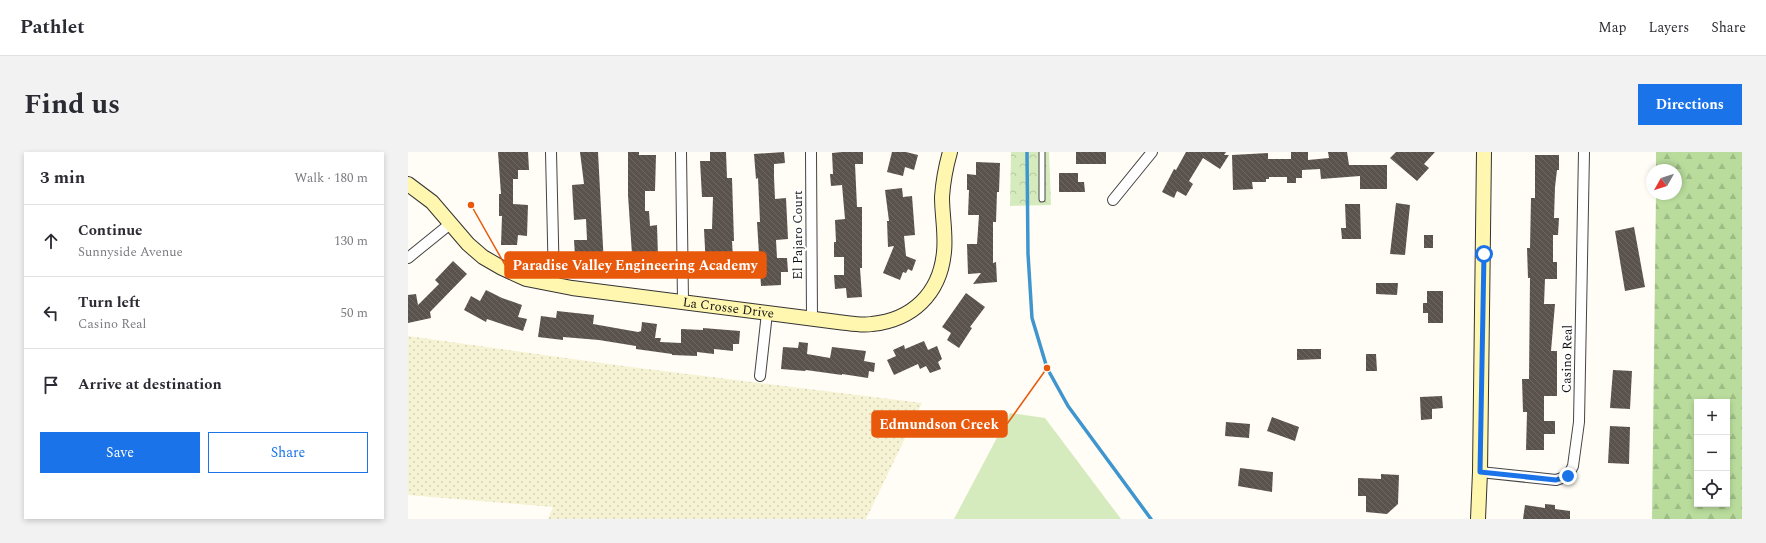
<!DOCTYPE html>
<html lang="en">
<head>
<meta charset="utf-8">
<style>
  :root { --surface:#fff; --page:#f2f2f3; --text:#2b2b33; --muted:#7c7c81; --line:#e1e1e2; --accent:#1a73e8 }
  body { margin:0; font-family:Spectral,serif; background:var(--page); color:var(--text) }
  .controls { position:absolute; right:12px; bottom:12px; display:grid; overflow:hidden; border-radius:0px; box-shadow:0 2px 6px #0003 }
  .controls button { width:36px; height:36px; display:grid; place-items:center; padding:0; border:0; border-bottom:1px solid var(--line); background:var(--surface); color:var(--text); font:20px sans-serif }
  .compass { position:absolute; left:1238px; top:12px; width:36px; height:36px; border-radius:50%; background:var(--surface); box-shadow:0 2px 6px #0003; rotate:231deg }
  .stop { position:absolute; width:12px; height:12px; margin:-9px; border:3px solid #1a73e8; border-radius:50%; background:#fff }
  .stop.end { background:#1a73e8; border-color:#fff; box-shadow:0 1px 4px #0008 }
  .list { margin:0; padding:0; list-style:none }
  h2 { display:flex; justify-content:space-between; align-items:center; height:52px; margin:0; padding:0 16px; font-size:17px }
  h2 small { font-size:13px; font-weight:400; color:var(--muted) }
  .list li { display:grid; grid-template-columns:26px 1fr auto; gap:12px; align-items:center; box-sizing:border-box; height:72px; padding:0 16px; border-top:1px solid var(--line) }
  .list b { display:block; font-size:15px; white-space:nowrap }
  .list p { margin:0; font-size:13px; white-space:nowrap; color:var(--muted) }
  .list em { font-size:13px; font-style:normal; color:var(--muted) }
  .actions { display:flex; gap:8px; padding:12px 16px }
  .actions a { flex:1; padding:9px 0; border:1px solid var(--accent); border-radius:0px; text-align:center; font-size:14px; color:var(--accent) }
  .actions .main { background:var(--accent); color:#fff }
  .icon { flex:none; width:22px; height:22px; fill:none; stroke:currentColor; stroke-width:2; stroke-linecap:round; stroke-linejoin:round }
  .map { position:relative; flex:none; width:1334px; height:367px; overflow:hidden; border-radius:0px }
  header { display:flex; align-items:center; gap:24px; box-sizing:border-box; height:56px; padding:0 20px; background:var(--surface); border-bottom:1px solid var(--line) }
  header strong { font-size:19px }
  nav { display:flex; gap:22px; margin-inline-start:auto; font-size:14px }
  .intro { display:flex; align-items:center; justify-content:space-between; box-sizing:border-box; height:96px; padding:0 24px }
  h1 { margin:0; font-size:28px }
  .button { padding:10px 18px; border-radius:0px; background:var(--accent); color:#fff; font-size:14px; font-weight:700 }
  main { display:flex; gap:24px; padding:0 24px }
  aside { flex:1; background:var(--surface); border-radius:0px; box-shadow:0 2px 6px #0003 }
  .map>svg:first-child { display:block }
  .farmland { fill:url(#farmland-dots) }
  .grass { fill:#d5ebbd }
  .forest { fill:url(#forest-firs); fill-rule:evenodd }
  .park { fill:url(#park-crowns) }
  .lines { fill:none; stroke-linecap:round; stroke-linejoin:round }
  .stream { stroke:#3f96cf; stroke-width:3.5 }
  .building { fill:url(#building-back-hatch) }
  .lane-casing { stroke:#444; stroke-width:7 }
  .street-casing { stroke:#444; stroke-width:12 }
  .secondary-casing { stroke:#333; stroke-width:16 }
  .lane { stroke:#fff; stroke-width:5 }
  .street { stroke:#fff; stroke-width:10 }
  .secondary { stroke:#fff6b0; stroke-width:14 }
  .route { stroke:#1a73e8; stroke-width:5 }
  .labels { text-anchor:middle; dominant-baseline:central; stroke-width:4; stroke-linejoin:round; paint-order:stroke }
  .street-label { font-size:13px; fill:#111; stroke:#fff }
  .leader { fill:none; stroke:#e8590c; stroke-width:1.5 }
  .callout-dot { fill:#e8590c; stroke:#fff; stroke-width:1.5 }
  .callout { fill:#e8590c; stroke:#e8590c; stroke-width:1.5 }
  .callout-label { font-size:14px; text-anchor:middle; font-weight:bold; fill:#fff }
</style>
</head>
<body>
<header>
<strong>Pathlet</strong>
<nav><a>Map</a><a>Layers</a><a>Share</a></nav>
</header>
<div class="intro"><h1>Find us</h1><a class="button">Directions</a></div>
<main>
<aside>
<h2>3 min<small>Walk · 180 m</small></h2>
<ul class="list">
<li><svg class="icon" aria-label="ahead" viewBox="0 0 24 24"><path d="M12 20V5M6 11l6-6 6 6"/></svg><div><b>Continue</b><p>Sunnyside Avenue</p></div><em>130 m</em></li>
<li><svg class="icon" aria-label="left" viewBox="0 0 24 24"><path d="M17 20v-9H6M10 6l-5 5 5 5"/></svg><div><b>Turn left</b><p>Casino Real</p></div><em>50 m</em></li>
<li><svg class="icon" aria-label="arrive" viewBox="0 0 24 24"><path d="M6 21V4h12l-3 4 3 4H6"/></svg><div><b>Arrive at destination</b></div></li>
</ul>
<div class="actions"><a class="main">Save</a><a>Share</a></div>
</aside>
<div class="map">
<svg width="1334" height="367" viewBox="0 0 1334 367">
  <defs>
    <pattern id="farmland-dots" width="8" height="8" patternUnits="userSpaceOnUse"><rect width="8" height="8" fill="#f6f3d4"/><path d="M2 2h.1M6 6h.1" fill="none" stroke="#d2cfb5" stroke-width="1.8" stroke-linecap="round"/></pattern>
    <pattern id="forest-firs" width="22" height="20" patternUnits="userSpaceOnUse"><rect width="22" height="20" fill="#b9dc9c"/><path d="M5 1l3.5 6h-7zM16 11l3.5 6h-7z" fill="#9ebc85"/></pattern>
    <pattern id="park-crowns" width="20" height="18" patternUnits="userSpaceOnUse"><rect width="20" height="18" fill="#d5ebbd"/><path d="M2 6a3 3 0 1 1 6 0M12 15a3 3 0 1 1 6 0" fill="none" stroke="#b6c8a1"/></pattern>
    <pattern id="building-back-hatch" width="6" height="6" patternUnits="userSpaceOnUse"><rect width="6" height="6" fill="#5a524d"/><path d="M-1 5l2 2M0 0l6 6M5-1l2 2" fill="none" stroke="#6d6662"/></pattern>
  </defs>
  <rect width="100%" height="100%" fill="#fffdf5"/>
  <path class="farmland" d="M 0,184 L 223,215 L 514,251 L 458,367 L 140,367 L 145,355 L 0,343 Z"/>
  <path class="grass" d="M 602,261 L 637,266 L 713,367 L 546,367 Z"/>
  <path class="forest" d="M 1248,0 L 1334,0 L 1334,367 L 1244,367 L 1248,42 L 1268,42 L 1268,18 L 1248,18 ZM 1289,250 L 1319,250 L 1319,352 L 1289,352 Z"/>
  <path class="park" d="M 603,0 L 641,0 L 643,53 L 602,54 Z"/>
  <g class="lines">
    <path class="stream" d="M 619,0 L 620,102 L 624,166 L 639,216 L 660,254 L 743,367"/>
  </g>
  <path class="building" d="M 90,0 L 120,0 L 121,18 L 110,18 L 110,27 L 105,27 L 105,52 L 120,53 L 119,84 L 110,83 L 109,93 L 93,93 L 94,64 L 91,64 L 91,42 L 93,42 Z
    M 172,0 L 190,0 L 196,113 L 172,114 L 172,103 L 167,104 L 166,88 L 179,88 L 178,67 L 166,68 L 164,33 L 176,32 Z
    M 220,0 L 231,0 L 231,3 L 248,3 L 247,39 L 237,39 L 237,59 L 241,59 L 242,74 L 249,73 L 250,105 L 240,106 L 241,115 L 225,117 L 220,43 Z
    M 302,0 L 318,0 L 319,26 L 324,26 L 326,89 L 324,89 L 326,123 L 309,124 L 308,115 L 298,116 L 296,77 L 304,77 L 305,45 L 294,45 L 292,9 L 302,9 Z
    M 376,0 L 377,11 L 366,12 L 366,25 L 367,47 L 378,46 L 380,87 L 368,88 L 369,106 L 379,106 L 380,120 L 373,120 L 373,133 L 353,134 L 349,70 L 352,70 L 350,26 L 348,27 L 346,2 Z
    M 434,0 L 455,0 L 455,12 L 447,12 L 449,55 L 454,55 L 454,116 L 452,116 L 454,145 L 439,146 L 438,136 L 427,137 L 426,123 L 436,123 L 436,105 L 426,105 L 426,90 L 428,90 L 427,68 L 437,67 L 434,33 L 423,34 L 422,22 L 425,22 L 424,1 Z
    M 484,0 L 498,0 L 510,3 L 506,18 L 497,15 L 495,24 L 479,20 Z
    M 668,0 L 698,0 L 698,12 L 668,12 Z
    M 778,0 L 818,0 L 816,3 L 821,3 L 812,17 L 795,6 L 781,29 L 785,32 L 778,44 L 769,39 L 766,46 L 754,40 L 766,17 L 768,18 Z
    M 883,0 L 900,0 L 900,8 L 921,6 L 920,0 L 939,0 L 941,13 L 979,13 L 979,37 L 952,37 L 952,24 L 913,27 L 912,17 L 894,18 L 894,26 L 888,26 L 888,31 L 879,31 L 879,25 L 861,25 L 861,27 L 858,27 L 858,30 L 844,30 L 845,37 L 825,38 L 824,3 L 860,1 L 860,7 L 883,7 Z
    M 988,0 L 1027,0 L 1016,12 L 1021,16 L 1009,29 L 982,6 Z
    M 1127,3 L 1151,3 L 1151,18 L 1149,18 L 1147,35 L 1146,66 L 1151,66 L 1150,83 L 1145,83 L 1145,110 L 1149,110 L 1149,127 L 1137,127 L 1136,152 L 1147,152 L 1143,199 L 1149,199 L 1149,244 L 1136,244 L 1136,269 L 1147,269 L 1147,282 L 1136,282 L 1136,298 L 1118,298 L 1119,260 L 1115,260 L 1114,227 L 1121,227 L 1122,126 L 1120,126 L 1119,96 L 1122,96 L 1123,46 L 1127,46 Z
    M 568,10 L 592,11 L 591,40 L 589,40 L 588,70 L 585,70 L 585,111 L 588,110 L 589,130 L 565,132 L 573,121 L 560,122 L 559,92 L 569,92 L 571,63 L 560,63 L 561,38 L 559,38 L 559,22 L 568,23 Z
    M 651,21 L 670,21 L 670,30 L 676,30 L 677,40 L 651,40 Z
    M 494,36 L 495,45 L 504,44 L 507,83 L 496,84 L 498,104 L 508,108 L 504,119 L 500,117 L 498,121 L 495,120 L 492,128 L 475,121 L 486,94 L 480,95 L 479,69 L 481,69 L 477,38 Z
    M 988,51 L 1002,53 L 997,103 L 982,102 Z
    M 937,52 L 952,52 L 953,87 L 934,87 L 933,76 L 938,76 Z
    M 1226,75 L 1237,135 L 1217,139 L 1207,79 Z
    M 1016,83 L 1025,83 L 1025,96 L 1016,96 Z
    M 45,109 L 59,122 L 22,160 L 23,166 L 0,171 L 0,143 L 8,142 L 10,153 L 31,132 L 27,128 Z
    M 968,131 L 990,131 L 989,143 L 968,142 Z
    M 78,138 L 94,146 L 114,153 L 110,165 L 119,167 L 115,179 L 79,167 L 78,170 L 56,158 L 63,144 L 72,149 Z
    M 1019,139 L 1035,139 L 1035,171 L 1020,171 L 1020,161 L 1015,161 L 1015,151 L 1019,151 Z
    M 558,141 L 577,155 L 562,175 L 564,176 L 551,196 L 539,188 L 543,181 L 534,175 Z
    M 149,159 L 186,163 L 185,172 L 230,180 L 233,179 L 234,170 L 249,172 L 247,186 L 253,186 L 252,190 L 273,191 L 273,177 L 295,178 L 295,176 L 332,179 L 331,192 L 325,192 L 325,199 L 306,197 L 306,202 L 289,200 L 289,204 L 264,203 L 264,202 L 228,197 L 228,194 L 191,188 L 155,185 L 155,188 L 130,185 L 133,164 L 148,166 Z
    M 516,189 L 520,198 L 529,194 L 534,207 L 530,210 L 533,217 L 522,221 L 518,214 L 512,217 L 510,212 L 486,223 L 479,208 L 488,204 L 485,198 L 496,193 L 497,197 Z
    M 391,190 L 400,191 L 399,202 L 422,206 L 424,195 L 458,199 L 456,209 L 467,211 L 466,220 L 461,219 L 460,226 L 434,222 L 434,223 L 398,218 L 397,219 L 373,217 L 375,195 L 390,196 Z
    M 889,197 L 913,197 L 913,207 L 889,208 Z
    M 958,202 L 968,202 L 969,219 L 958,219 Z
    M 1205,218 L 1224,219 L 1222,257 L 1202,256 Z
    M 1034,244 L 1035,256 L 1024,257 L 1024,267 L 1013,268 L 1012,245 Z
    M 864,265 L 891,275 L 887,289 L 859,279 Z
    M 818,270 L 842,272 L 841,286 L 817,284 Z
    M 1202,274 L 1222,275 L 1221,312 L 1200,311 Z
    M 832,316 L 865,320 L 864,340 L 830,334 Z
    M 973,322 L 991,323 L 990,352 L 979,362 L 958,360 L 958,344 L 950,344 L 950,326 L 973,327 Z
    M 1137,352 L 1147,353 L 1147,357 L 1162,359 L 1162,367 L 1115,367 L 1117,353 L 1137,356 Z"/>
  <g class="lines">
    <g class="lane-casing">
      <path id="lane" d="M 634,0 L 634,47"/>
    </g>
    <g class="street-casing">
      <path id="street" d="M 143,0 L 146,133
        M 273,0 L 275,149
        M 403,0 L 404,167
        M 705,48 L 744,0
        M 0,106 L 42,72
        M 352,224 L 359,161
        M 1072,320 L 1148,328 L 1160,324 L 1165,314 L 1171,270 L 1176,0"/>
    </g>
    <g class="secondary-casing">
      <g id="secondary">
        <path id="s1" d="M 0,32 L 24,50 L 60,92 L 75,105 L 94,116 L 118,127 L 164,136 L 430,170 C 441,171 453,174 464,172 C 504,168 532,142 536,100 C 538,82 534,63 534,45 C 535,30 538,14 542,0"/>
        <path d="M 1070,367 L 1072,320 L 1076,0"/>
      </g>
    </g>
    <use href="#lane" class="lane"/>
    <use href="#street" class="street"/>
    <use href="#secondary" class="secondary"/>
  </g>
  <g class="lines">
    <path class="route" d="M 1076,102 L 1072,320 L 1148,328 L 1160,324"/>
  </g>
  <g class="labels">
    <g class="street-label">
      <text transform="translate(390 83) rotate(-90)">El Pajaro Court</text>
      <text stroke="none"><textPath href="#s1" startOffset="358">La Crosse Drive</textPath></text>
      <text transform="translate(1159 207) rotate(-89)">Casino Real</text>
    </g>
  </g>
  <path class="leader" d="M63 53L97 113M639 216L599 272"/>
  <g class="callout-dot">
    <circle cx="63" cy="53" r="4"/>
    <circle cx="639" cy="216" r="4"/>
  </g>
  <g class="callout">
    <rect x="97" y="100" width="261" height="26" rx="4"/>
    <rect x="464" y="259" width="135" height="26" rx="4"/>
  </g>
  <g class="callout-label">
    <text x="227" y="118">Paradise Valley Engineering Academy</text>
    <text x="531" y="277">Edmundson Creek</text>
  </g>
</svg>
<div class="controls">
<button>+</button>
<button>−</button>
<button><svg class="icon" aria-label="locate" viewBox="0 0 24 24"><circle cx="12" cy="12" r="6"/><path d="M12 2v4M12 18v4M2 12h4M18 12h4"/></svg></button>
</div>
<svg class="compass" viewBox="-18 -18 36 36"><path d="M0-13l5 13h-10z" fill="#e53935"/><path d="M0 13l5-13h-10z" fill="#7c7c81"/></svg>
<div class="stop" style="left:1076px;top:102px"></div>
<div class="stop end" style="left:1160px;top:324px"></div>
</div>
</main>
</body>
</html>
